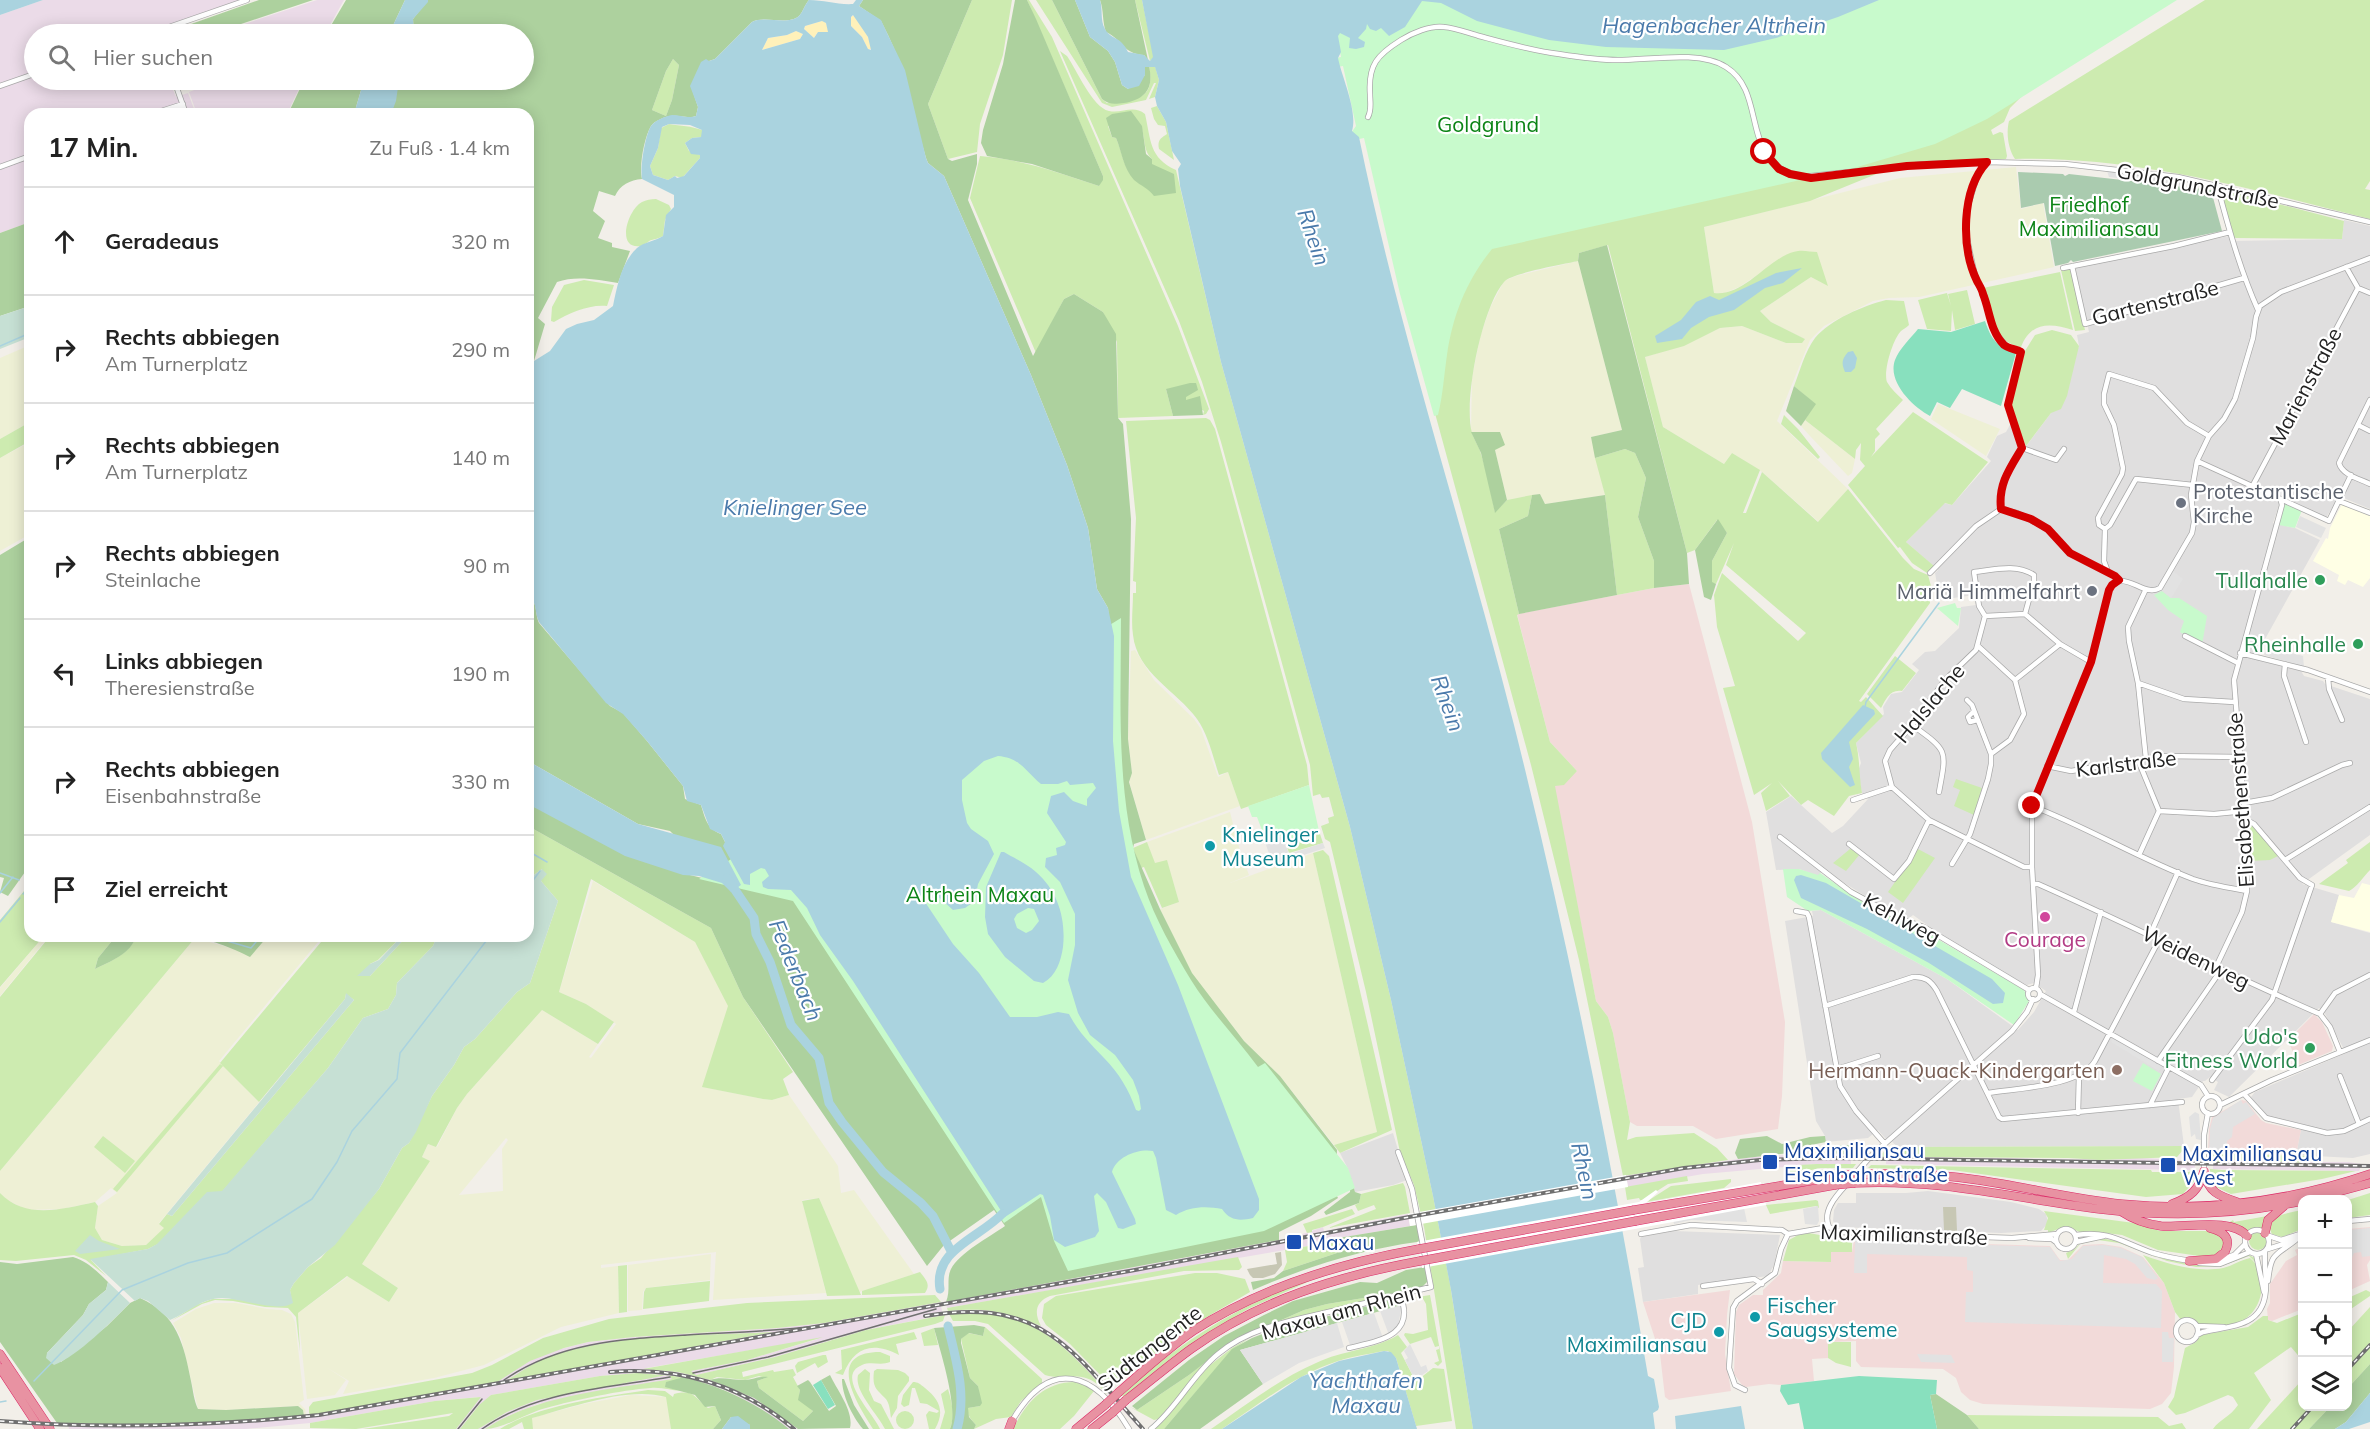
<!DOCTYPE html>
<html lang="de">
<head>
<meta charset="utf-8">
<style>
  :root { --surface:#fff; --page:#f2f2f2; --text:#222; --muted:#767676; --line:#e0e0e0 }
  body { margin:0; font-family:Mulish,sans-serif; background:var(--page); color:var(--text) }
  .controls { position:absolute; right:18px; bottom:18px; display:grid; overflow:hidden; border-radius:12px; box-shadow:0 3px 15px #0003 }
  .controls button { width:54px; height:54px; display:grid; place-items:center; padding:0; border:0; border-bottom:2px solid var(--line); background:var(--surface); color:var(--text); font:30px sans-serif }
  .stop { position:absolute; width:18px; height:18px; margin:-14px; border:4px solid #d40000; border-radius:50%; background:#fff }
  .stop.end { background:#d40000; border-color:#fff; box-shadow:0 2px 6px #0008 }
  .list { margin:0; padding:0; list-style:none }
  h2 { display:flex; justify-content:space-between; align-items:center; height:78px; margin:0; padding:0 24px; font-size:26px }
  h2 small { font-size:20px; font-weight:400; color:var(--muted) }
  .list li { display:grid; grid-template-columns:39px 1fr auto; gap:18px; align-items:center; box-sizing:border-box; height:108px; padding:0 24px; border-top:2px solid var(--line) }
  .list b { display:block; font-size:22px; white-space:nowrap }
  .list p { margin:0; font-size:20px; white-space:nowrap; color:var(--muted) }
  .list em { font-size:20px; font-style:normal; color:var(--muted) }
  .icon { flex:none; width:33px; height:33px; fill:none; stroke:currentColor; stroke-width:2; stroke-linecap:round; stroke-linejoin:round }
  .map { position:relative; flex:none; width:2370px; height:1429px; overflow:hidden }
  .search { position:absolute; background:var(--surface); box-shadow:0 3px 15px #0003; left:24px; top:24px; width:510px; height:66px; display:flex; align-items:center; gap:15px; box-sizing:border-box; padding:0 21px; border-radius:33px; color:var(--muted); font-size:22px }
  .panel { position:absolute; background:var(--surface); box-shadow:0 3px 15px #0003; left:24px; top:108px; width:510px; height:834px; border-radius:18px }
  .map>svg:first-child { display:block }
  .residential { fill:#e0dfdf }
  .commercial { fill:#f2dad9 }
  .industrial { fill:#ebdbe8; fill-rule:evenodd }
  .education { fill:#ffffe5 }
  .construction { fill:#c7c7b4 }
  .farmland { fill:#eef0d5; fill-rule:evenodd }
  .grass { fill:#cdebb0; fill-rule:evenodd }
  .forest { fill:#add19e; fill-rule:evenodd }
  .wetland { fill:#c6e0d4 }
  .sand { fill:#fff1ba }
  .cemetery { fill:#aacbaf }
  .park { fill:#c8facc }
  .pitch { fill:#88e0be }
  .parking { fill:#e2e2e2 }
  .water { fill:#aad3df; fill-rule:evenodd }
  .pier { fill:#fff }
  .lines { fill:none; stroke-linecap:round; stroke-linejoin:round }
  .stream { stroke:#aad3df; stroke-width:1.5 }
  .river { stroke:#aad3df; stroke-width:9 }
  .street-casing { stroke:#a9a9a9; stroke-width:6 }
  .highway-casing { stroke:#dc2a67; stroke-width:9 }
  .street { stroke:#fff; stroke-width:4.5 }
  .highway { stroke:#e892a2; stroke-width:8 }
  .tram { stroke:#707070; stroke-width:1.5 }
  .rail-casing { stroke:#707070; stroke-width:4 }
  .rail { stroke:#fff; stroke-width:1.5; stroke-dasharray:4.5; stroke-linecap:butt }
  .highway-bridge-casing { stroke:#dc2a67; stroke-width:9; stroke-linecap:butt }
  .highway-bridge { stroke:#e892a2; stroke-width:8 }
  .route { stroke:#d40000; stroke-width:8 }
  .worship-dot { fill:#6b7280; stroke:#fff; stroke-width:2 }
  .leisure-dot { fill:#2e9e5b; stroke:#fff; stroke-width:2 }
  .culture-dot { fill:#0f9aa8; stroke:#fff; stroke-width:2 }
  .hotel-dot { fill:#d1479c; stroke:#fff; stroke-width:2 }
  .education-dot { fill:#8d6e63; stroke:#fff; stroke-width:2 }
  .transit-dot { fill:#1a4fb4; stroke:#fff; stroke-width:2 }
  .labels { text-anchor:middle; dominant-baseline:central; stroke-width:4.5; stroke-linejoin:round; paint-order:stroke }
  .park-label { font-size:21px; fill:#0c8416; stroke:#fff }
  .street-label { font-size:21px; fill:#222; stroke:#fff }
  .worship-label { font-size:21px; fill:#5b616d; stroke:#fff; text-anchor:start }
  .leisure-label { font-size:21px; fill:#27864d; stroke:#fff; text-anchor:end }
  .culture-label { font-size:21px; fill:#0d838f; stroke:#fff; text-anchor:start }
  .hotel-label { font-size:21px; fill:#b23c85; stroke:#fff }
  .education-label { font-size:21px; fill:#785e54; stroke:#fff; text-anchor:end }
  .transit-label { font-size:21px; fill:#164399; stroke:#fff; text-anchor:start }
  .water-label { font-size:22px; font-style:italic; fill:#4a7aab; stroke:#fff }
</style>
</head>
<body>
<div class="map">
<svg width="2370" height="1429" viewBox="0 0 2370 1429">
  <rect width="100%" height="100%" fill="#f2efe9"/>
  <path class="residential" d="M 2344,220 L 2370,226 L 2370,509 L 2346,499 L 2340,494 L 2326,518 L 2282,496 L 2273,523 L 2295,528 L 2320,540 L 2254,659 L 2301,671 L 2304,676 L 2323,681 L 2325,684 L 2370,699 L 2370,835 L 2302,884 L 2339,895 L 2331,922 L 2370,933 L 2370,1154 L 2353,1158 L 2296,1155 L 2302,1124 L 2269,1117 L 2261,1111 L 2251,1097 L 2255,1092 L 2346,1053 L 2324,1012 L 2319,1008 L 2229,1097 L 2214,1090 L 2218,1082 L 2210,1077 L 2205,1081 L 2203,1081 L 2192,1097 L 2178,1099 L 2184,1146 L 1897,1147 L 1888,1137 L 1886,1139 L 1878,1130 L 1868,1138 L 1826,1142 L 1825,1136 L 1816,1121 L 1785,921 L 1813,916 L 1812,911 L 1821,910 L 1947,979 L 2018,1030 L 2034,1012 L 2046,991 L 2034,983 L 2027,985 L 2002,972 L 1957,946 L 1913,915 L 1907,920 L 1898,916 L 1823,870 L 1818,876 L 1799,869 L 1776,870 L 1766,812 L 1791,796 L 1832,833 L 1843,826 L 1868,799 L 1862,793 L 1858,771 L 1861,763 L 1856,743 L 1884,714 L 1883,707 L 1891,694 L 1902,692 L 1919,670 L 1912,664 L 1925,652 L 1935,651 L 1959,628 L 1961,607 L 1976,605 L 1974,595 L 1940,600 L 1935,573 L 1938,570 L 1906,542 L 1944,503 L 1952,505 L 1991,461 L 1987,457 L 1997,436 L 2006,432 L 2011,423 L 2024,449 L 2051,413 L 2079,346 L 2077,335 L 2089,332 L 2075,268 L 2229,236 L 2231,241 L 2342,239 Z
    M 1393,1133 L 1407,1180 L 1393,1185 L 1355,1192 L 1348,1169 L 1340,1153 Z
    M 1928,1191 L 2011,1202 L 2039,1209 L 2046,1214 L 2048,1223 L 2041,1231 L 2001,1233 L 1837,1227 L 1833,1221 L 1834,1210 L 1838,1203 L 1856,1203 L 1856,1193 L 1906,1193 Z
    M 1674,1231 L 1780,1235 L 1774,1265 L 1768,1276 L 1698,1285 L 1698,1294 L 1643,1302 L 1638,1268 L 1644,1267 L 1640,1239 L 1641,1237 Z"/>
  <path class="commercial" d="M 1689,584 L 1752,822 L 1785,1022 L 1782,1096 L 1778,1129 L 1716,1139 L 1693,1126 L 1637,1126 L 1630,1122 L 1613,1033 L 1608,1017 L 1596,1001 L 1554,786 L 1577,771 L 1550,742 L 1517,614 L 1654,588 Z
    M 2314,1014 L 2322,1022 L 2333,1046 L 2332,1051 L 2298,1065 L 2288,1040 Z
    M 2242,1100 L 2246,1101 L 2261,1120 L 2266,1123 L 2301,1130 L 2296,1155 L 2208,1153 L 2209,1129 L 2212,1117 Z
    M 2370,1227 L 2370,1260 L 2367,1265 L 2370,1281 L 2348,1291 L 2348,1229 Z
    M 1854,1240 L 2050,1246 L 2060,1260 L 2068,1260 L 2083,1245 L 2102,1244 L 2121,1247 L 2143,1257 L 2164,1283 L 2175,1312 L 2174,1367 L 2171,1393 L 2162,1404 L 2150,1409 L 1983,1404 L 1970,1400 L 1961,1392 L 1956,1378 L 1943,1369 L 1861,1367 L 1856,1361 L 1856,1341 L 1828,1342 L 1828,1358 L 1812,1359 L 1814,1381 L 1781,1385 L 1769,1384 L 1746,1387 L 1742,1385 L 1734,1374 L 1736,1312 L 1739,1305 L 1753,1295 L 1763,1295 L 1763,1290 L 1781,1273 L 1783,1261 L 1831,1262 L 1831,1252 L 1852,1252 Z
    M 2302,1247 L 2302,1309 L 2272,1321 L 2268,1320 L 2267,1309 L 2270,1303 L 2270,1284 L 2286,1261 L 2297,1255 L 2295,1250 Z
    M 1730,1290 L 1727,1315 L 1725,1354 L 1731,1391 L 1669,1400 L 1665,1397 L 1660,1354 L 1643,1302 Z"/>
  <path class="industrial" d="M 43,0 L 242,0 L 153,34 L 34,34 L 34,80 L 169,80 L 176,97 L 188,93 L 196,114 L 30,114 L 30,222 L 0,233 L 0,15 Z
    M 317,0 L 344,0 L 325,34 L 214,34 Z
    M 194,80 L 303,80 L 287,114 L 197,114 L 189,92 L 197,89 Z
    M 1831,1154 L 1851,1156 L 1851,1164 L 1817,1164 L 1703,1174 L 1628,1187 L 1626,1175 L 1760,1156 Z
    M 1896,1156 L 2099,1160 L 2126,1157 L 2192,1161 L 2195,1162 L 2195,1168 L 2190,1168 L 2190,1170 L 1886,1164 L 1886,1157 Z
    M 2231,1160 L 2289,1162 L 2348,1162 L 2362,1164 L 2359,1171 L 2356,1171 L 2213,1169 L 2213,1162 L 2231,1162 Z
    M 1408,1214 L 1410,1226 L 1326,1240 L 1326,1243 L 947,1308 L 946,1302 L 1265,1243 L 1297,1236 L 1323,1227 L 1324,1231 Z
    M 940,1302 L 943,1315 L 866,1330 L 775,1357 L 696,1375 L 754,1398 L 798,1429 L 789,1429 L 762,1409 L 728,1391 L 706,1383 L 668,1375 L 673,1379 L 538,1404 L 510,1415 L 485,1429 L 478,1429 L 507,1412 L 537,1400 L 666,1375 L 638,1373 L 600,1376 L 491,1395 L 473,1412 L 460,1429 L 456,1429 L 479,1397 L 435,1401 L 310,1423 L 245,1429 L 69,1429 L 68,1424 L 183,1426 L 304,1416 L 475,1386 L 501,1379 L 529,1361 L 553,1351 L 588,1342 L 633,1337 L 777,1328 L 824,1323 ZM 767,1333 L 663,1353 L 506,1381 L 544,1359 L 590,1346 L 639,1340 ZM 818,1339 L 747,1360 L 690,1371 L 695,1375 L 646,1368 Z
    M 982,1309 L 1022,1317 L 1041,1326 L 1066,1343 L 1144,1429 L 1140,1429 L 1068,1350 L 1045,1333 L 1004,1316 L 983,1313 L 949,1314 L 948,1311 Z"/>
  <path class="education" d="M 2342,504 L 2370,516 L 2370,578 L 2363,587 L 2348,580 L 2345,585 L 2337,581 L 2339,575 L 2313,561 L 2326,538 L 2328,539 L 2330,528 Z
    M 2362,883 L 2370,885 L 2370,932 L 2331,922 L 2339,895 L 2354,898 Z"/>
  <path class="construction" d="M 1943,1207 L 1956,1207 L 1957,1231 L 1944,1230 Z
    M 1281,1252 L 1282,1265 L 1275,1274 L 1263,1278 L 1253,1278 L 1250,1275 L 1247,1269 L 1277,1264 L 1275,1253 Z"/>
  <path class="farmland" d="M 2016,167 L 2021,209 L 2043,203 L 2054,267 L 1919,297 L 1889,298 L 1873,301 L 1824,326 L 1810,340 L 1777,421 L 1848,489 L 1819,522 L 1762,472 L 1732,453 L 1724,464 L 1663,427 L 1645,357 L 1684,345 L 1720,328 L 1742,326 L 1786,343 L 1805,339 L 1771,322 L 1760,311 L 1811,277 L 1828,286 L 1780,260 L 1739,287 L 1722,294 L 1714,293 L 1704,227 L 1900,178 Z
    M 1578,261 L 1622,430 L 1591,437 L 1605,495 L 1545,504 L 1540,494 L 1507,500 L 1495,450 L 1500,432 L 1471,432 L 1472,378 L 1480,337 L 1490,308 L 1504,281 L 1516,276 Z
    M 30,345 L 30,422 L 0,439 L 0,358 Z
    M 1938,404 L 2000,429 L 1986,456 L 1931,419 Z
    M 1805,420 L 1855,459 L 1852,473 L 1848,476 L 1810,436 L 1801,426 Z
    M 30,442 L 30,534 L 0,551 L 0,458 Z
    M 1135,650 L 1154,680 L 1194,719 L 1201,729 L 1218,777 L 1228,772 L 1240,806 L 1146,840 L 1129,781 L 1132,773 L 1128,739 L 1131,651 Z
    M 1230,812 L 1240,851 L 1249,875 L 1230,883 L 1313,853 L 1377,1132 L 1334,1145 L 1280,1076 L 1244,1041 L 1205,991 L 1191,973 L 1160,909 L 1179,902 L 1167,861 L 1155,864 L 1147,842 Z
    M 593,881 L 695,942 L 729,1006 L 703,1087 L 763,1099 L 772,1100 L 789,1095 L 838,1166 L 841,1193 L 854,1190 L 914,1274 L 859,1292 L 819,1198 L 802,1200 L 826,1293 L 713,1300 L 716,1252 L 601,1265 L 601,1268 L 618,1266 L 619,1313 L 561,1327 L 484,1365 L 434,1378 L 343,1394 L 349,1381 L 326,1367 L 346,1380 L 335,1395 L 307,1399 L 298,1313 L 357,1270 L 429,1161 L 422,1157 L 428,1144 L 437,1147 L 457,1108 L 467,1094 L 542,1010 L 598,1044 L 589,1057 L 591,1058 L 616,1024 L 586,1004 L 559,992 ZM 506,1138 L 508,1140 L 502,1149 L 503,1191 L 459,1195 ZM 362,1264 L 398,1288 L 389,1302 L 348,1276 Z
    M 44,936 L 49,936 L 0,996 L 0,988 Z
    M 251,936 L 323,936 L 219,1061 L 259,1102 L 159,1223 L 165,1228 L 146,1245 L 122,1246 L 102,1240 L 95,1228 L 98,1206 L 117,1193 L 111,1188 L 95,1202 L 62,1209 L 27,1210 L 7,1200 L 0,1193 L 0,1171 L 195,938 L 238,950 Z
    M 711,1254 L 710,1280 L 646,1288 L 643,1292 L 642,1310 L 628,1311 L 628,1265 Z
    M 214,1303 L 236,1303 L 267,1309 L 282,1310 L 291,1314 L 295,1322 L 304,1400 L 299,1403 L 305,1409 L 306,1416 L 304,1416 L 303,1410 L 298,1406 L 226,1410 L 198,1409 L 181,1338 L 173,1323 L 196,1309 Z
    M 631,1395 L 667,1397 L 671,1429 L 533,1429 L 531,1418 L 584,1404 Z"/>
  <path class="grass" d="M 972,0 L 1012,0 L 1003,55 L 980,124 L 977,152 L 948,159 L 928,104 Z
    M 1027,0 L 1029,0 L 1052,37 L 1178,326 L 1209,409 L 1206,414 L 1203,415 L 1204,411 L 1186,400 L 1185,397 L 1166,389 L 1173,416 L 1118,418 L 1117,342 L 1103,312 L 1074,294 L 1064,299 L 1036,353 L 970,198 L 980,156 C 1022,159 1059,173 1099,186 L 1103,176 Z
    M 1036,0 L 1052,0 L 1102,99 L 1107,103 C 1134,99 1156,102 1149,66 L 1153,65 L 1155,66 L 1159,80 L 1155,97 L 1149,99 L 1156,83 L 1154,83 L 1146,100 L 1112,107 L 1102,103 Z
    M 1135,0 L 1142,0 L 1154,57 L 1150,61 Z
    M 2205,0 L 2370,0 L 2370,181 L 2365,189 L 2370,190 L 2370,219 C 2255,190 2135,156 2015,159 C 2008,149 2006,133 2009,121 Z
    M 1060,51 L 1067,56 C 1077,70 1092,107 1109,111 C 1122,114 1133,104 1145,114 C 1151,140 1149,158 1176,170 L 1221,362 L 1350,827 L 1391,1000 L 1433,1196 L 1450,1284 L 1473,1429 L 1456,1429 L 1424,1227 L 1414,1185 L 1400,1152 L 1366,992 L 1330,842 L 1325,839 L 1321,826 L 1329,823 L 1328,818 L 1334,816 L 1329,797 L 1322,798 L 1320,794 L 1313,796 L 1310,765 L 1221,442 L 1202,382 L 1179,321 ZM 1138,122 C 1147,133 1141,149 1152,159 L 1152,165 L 1169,173 L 1147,187 C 1122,174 1126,161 1116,138 L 1112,137 L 1108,126 Z
    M 673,59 L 679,65 L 672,100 L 666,116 L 652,110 L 666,71 Z
    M 2022,96 L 2010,108 L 2004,122 L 1991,130 L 1993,135 L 2000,132 L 2003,133 L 2007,156 L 2006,159 L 1901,164 L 1810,201 L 1704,227 L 1714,293 C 1746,297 1771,254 1798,251 C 1804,250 1811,252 1817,252 L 1828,286 L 1811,277 L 1760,311 L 1771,322 L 1805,339 L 1802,343 L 1786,343 L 1742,326 L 1720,328 L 1684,346 L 1645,357 L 1663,427 L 1724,464 L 1732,453 L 1760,470 L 1743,513 L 1746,513 L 1762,472 L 1818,522 L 1848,489 L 1903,558 L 1914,569 L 1928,575 L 1931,586 L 1930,603 L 1859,701 L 1861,702 L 1866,697 L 1883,716 L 1856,743 C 1860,760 1859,776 1862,793 L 1849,796 L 1834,816 L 1808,800 L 1801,805 L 1778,781 L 1790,796 L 1766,811 L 1761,793 L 1772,783 L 1754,795 L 1723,688 L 1735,686 L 1717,627 L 1714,595 L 1722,573 L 1798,641 L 1806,633 L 1726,565 L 1734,543 L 1716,584 L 1712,583 L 1712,561 L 1727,533 L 1717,520 L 1695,550 L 1687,553 L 1608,245 L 1579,253 L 1578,261 C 1565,264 1511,273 1504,282 C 1482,307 1463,401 1472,433 C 1474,440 1479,446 1481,454 C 1487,472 1491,493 1495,512 L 1507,500 L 1532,495 L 1528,516 L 1499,529 L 1519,614 L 1517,615 L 1550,742 L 1577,771 L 1564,785 L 1555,786 L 1596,1001 L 1608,1017 L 1613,1033 L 1630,1122 L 1627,1140 L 1636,1137 L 1694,1133 L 1717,1148 L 1728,1160 L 1623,1176 L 1579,960 L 1531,765 L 1430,395 L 1383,105 Z
    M 1157,106 L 1166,122 L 1174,160 L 1159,149 C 1157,140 1161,138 1167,134 L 1165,126 L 1158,125 L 1154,119 L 1151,108 Z
    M 669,124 C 681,126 691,126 702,130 L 702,137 L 692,138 L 685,143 L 689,151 L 700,155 L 700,158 L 682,178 L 675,176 L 668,180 L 653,175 L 650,166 L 658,148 L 661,128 Z
    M 2229,191 L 2344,221 L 2342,239 L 2236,238 L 2233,237 L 2224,203 L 2225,194 Z
    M 656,199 L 669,205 L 671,209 L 665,220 L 663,236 C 658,239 654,239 649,241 C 649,242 641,246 641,246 C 615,250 628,209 642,202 C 646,200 651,199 656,199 Z
    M 2071,268 L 2085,330 L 2075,331 L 2061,270 Z
    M 2060,272 L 2073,330 C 2051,323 2031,321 2021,347 C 1992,342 1990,312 1983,288 Z
    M 584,280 L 614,285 L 607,306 C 590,304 569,313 554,322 L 551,321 L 552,307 L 564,285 Z
    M 1967,290 L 1975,324 L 1955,330 L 1952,310 L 1951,331 L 1927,329 L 1918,300 L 1947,293 L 1951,306 L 1948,294 Z
    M 1886,300 L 1904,301 L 1909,325 C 1906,328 1903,329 1901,331 C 1893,339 1883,371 1887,382 C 1891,389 1897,394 1903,400 L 1876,429 L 1880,434 L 1875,439 L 1875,451 L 1871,457 L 1913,412 L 1988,462 L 1952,505 L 1945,503 L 1906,542 L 1934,566 L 1927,573 L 1912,563 L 1900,547 L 1898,548 L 1848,485 L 1865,466 L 1860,460 L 1861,443 L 1856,450 L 1855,459 L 1805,420 L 1815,404 L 1794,386 C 1800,371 1805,351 1815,338 C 1831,319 1863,306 1886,300 Z
    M 2052,330 L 2071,335 L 2079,346 L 2067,396 L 2061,409 L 2051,413 L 2026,446 L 2010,408 L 2025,351 L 2035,335 Z
    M 1784,415 L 1798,429 L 1820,457 L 1818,459 L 1781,424 Z
    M 1206,418 L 1210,420 L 1215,429 L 1307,765 L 1309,785 L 1241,809 L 1228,772 L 1219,775 C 1213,757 1208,734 1197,719 C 1177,691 1137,673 1133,635 C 1131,622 1133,607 1133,593 L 1136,593 L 1136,582 L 1133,581 L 1136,518 L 1126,421 Z
    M 30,422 L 30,441 L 0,458 L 0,439 Z
    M 1625,449 L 1635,453 L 1646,478 L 1638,517 L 1654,561 L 1654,588 L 1617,595 L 1605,495 L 1595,458 Z
    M 1895,656 L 1916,673 L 1902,691 C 1890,689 1886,699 1881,708 L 1867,694 Z
    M 1956,779 L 1982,788 L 1974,815 L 1954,806 L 1960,790 L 1953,787 Z
    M 2253,825 L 2278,856 L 2270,860 L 2251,861 L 2248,828 Z
    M 528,826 L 711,928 L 743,997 L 793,1072 L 783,1079 L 789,1095 L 772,1100 L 763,1099 L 702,1087 L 728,1006 L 695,942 L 591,879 L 559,992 L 586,1004 L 614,1022 L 598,1044 L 542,1010 L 467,1094 L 457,1108 L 436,1147 L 428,1144 L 422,1157 L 430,1161 L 362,1264 L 398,1288 L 389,1302 L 347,1276 L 298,1313 L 300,1352 L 296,1317 L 288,1308 L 265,1307 L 233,1301 L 215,1300 L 202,1304 L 171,1321 L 196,1305 L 212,1299 L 236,1299 L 263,1304 L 292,1303 L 290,1290 L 294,1283 L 308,1267 L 321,1258 L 379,1189 L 402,1148 L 409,1143 L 432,1096 L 454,1065 L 464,1047 L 475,1039 L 517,992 L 530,983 L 558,901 L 541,881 L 542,869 L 528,879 Z
    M 1319,831 L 1323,843 L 1289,853 L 1283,835 L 1288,833 L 1291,840 Z
    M 1147,842 L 1155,863 L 1167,860 L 1179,902 L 1162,908 L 1144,867 L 1141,868 L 1133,848 Z
    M 2370,842 L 2370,870 C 2363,877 2357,887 2349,891 L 2319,884 L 2348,863 L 2346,860 Z
    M 1850,849 L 1860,854 L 1846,871 L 1833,863 Z
    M 1918,849 L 1935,858 L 1903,903 L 1888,892 Z
    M 1323,850 L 1329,856 L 1392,1130 L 1340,1153 L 1334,1145 L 1377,1132 L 1313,853 Z
    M 24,891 L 30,892 L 30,936 L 44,936 L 0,987 L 0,920 Z
    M 50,936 L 116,936 L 98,958 L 95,969 C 111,961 130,954 136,936 L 167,936 L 178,941 L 195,938 L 0,1171 L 0,997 Z
    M 326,936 L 402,936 L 378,960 L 370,964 L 370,976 L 407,936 L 437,936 L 433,946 L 397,983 L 396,995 L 388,1009 L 363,1018 L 328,1068 L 222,1192 L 207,1193 L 158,1244 L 148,1249 L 91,1260 L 106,1276 L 86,1260 L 74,1255 L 16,1261 L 0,1260 L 0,1193 C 26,1220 62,1209 95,1202 L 98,1206 L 95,1228 L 102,1240 L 122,1246 L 146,1245 L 164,1228 L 159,1224 L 167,1214 L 172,1216 L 354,1000 L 346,994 L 345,999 L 259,1102 L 220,1063 Z
    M 220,1064 L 223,1066 L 117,1192 L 113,1189 Z
    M 103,1136 L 135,1161 L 125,1173 L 94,1147 Z
    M 1895,1145 L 1897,1147 L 2184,1146 L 2183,1150 L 2177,1157 L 2100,1160 L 2068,1158 L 1878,1157 L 1888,1148 L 1891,1149 Z
    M 2208,1153 L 2309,1156 L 2309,1163 L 2232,1160 L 2231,1162 L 2208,1162 Z
    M 1817,1164 L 1856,1164 L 1853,1168 L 1820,1168 L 1785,1176 L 1785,1171 L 1798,1165 Z
    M 1871,1165 L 2151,1170 L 2152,1172 L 2189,1172 L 2197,1169 L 2197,1178 L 2183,1194 L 2146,1197 L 1952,1170 L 1868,1168 Z
    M 2210,1169 L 2222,1170 L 2356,1171 L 2322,1179 L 2231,1194 L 2214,1186 L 2210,1179 Z
    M 1687,1176 L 1688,1181 L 1668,1184 L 1643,1200 L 1640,1200 L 1639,1198 L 1627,1200 L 1625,1187 Z
    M 1731,1179 L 1731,1182 L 1724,1188 L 1646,1202 L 1671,1186 Z
    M 1403,1183 L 1405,1187 L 1410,1213 L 1328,1228 L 1376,1209 L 1374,1205 L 1358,1211 L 1355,1205 L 1359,1203 L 1361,1194 Z
    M 2370,1193 L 2370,1215 L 2348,1218 L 2348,1200 Z
    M 819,1198 L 861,1295 L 827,1296 L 802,1201 Z
    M 1816,1200 L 1818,1201 L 1819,1208 L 1816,1206 L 1770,1214 L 1766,1205 Z
    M 1352,1209 L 1355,1214 L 1323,1227 L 1312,1230 L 1312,1232 L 1307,1233 L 1303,1224 Z
    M 2302,1210 L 2302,1229 L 2282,1237 L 2272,1234 C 2262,1215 2289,1213 2302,1210 Z
    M 2044,1211 L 2134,1223 L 2160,1231 L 2214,1231 L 2223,1235 L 2225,1248 L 2213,1258 L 2158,1250 L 2122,1235 L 2098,1232 L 2082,1233 L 2066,1226 L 2048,1233 L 2048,1230 L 2044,1230 L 2048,1218 Z
    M 2267,1216 L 2262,1228 L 2254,1228 L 2246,1232 L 2228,1223 L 2233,1220 L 2234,1222 Z
    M2249 1241a9 9 0 1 1 18 0a9 9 0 1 1-18 0Z
    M 1809,1233 L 1846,1240 L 1852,1243 L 1852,1252 L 1831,1252 L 1831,1262 L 1783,1261 L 1789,1240 L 1798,1235 Z
    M 2100,1238 L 2117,1241 L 2155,1257 L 2191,1264 L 2221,1266 L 2249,1255 L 2255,1258 L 2257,1264 L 2249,1256 L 2222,1266 L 2196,1267 L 2167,1261 L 2119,1243 L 2098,1240 L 2080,1244 L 2068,1259 L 2066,1253 L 2075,1249 L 2081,1242 Z
    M 1353,1240 L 1357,1244 L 1346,1250 L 1283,1271 L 1287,1262 L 1285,1250 L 1326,1243 L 1329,1244 Z
    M 2143,1255 C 2168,1264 2197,1273 2223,1268 C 2232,1266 2240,1260 2250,1258 C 2270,1274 2264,1314 2237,1323 C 2228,1326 2208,1328 2199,1324 C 2192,1322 2190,1318 2181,1320 L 2175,1312 L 2164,1283 Z
    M 1238,1257 L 1242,1267 L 1239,1270 L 1184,1271 L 1050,1296 C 1035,1302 1034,1313 1041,1326 C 1004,1312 989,1307 948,1311 L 947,1308 Z
    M 627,1265 L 627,1312 L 619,1313 L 618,1266 Z
    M 920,1272 C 926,1280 931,1284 925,1293 L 862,1295 L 862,1291 Z
    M 1195,1273 L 1217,1273 L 1245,1279 L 1250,1292 L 1212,1314 L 1177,1337 L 1112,1387 L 1070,1344 L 1046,1325 L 1042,1318 L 1044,1304 L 1056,1296 Z
    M 1312,1280 L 1248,1309 L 1216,1328 L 1174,1356 L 1124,1397 L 1122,1395 C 1167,1350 1250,1297 1312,1280 Z
    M 710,1281 L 709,1301 L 643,1309 L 644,1292 L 646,1288 Z
    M 2366,1290 L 2370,1292 L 2370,1296 L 2348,1311 L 2348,1298 Z
    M 1400,1292 L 1268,1326 L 1304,1310 L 1327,1304 Z
    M 935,1295 L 941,1302 L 824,1323 L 777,1328 L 633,1337 L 588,1342 L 564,1348 L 530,1361 L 494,1384 L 311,1415 L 309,1413 L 309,1407 L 313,1402 L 472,1373 L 492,1365 L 543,1338 L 609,1319 L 747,1303 Z
    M 1430,1295 L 1442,1362 L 1438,1366 L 1434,1363 L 1439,1361 L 1436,1350 L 1439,1349 L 1439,1346 L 1435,1347 L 1431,1337 L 1410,1344 L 1404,1335 L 1405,1333 L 1413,1334 L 1428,1330 L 1426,1304 L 1422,1297 L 1406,1299 Z
    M 2370,1307 L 2370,1364 L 2348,1388 L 2348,1331 Z
    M 973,1313 C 1035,1312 1069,1350 1107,1392 L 1106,1394 C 1086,1366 1067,1382 1045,1375 L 988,1324 L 975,1321 L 953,1321 L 949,1314 Z
    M 2302,1313 L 2302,1360 L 2291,1347 L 2254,1373 L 2271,1400 L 2249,1429 L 2213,1429 C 2220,1419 2230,1417 2238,1405 L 2233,1397 L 2228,1395 L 2185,1413 L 2176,1415 L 2168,1407 L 2174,1397 L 2185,1348 L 2196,1342 L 2201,1335 L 2248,1327 L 2263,1316 L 2268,1316 L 2268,1320 L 2277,1323 Z
    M 945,1315 L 943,1321 L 935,1324 L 742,1372 L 743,1377 L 773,1370 L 774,1372 L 793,1369 L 796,1375 L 793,1377 L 800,1390 L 799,1396 L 813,1411 L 803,1421 L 759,1388 L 757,1381 L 765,1378 L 759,1376 L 745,1380 L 717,1377 L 710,1380 L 678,1372 L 643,1369 L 823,1337 L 747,1360 L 691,1371 L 696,1375 L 775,1357 L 866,1330 Z
    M 985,1327 L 1042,1379 L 1042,1383 L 1021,1401 L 1011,1417 L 996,1419 L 974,1429 L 976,1425 C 971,1419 967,1416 968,1408 L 980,1406 L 978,1386 L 970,1378 L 961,1339 L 968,1333 L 983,1336 Z
    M 934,1328 L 938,1345 L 924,1346 L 921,1333 Z
    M 774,1332 L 506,1381 C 519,1373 531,1364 546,1358 C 613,1333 702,1336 774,1332 Z
    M 914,1332 L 917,1339 L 896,1344 L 899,1355 C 872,1341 854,1347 843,1375 L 835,1373 L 842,1369 L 841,1350 Z
    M 1398,1335 L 1407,1347 L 1401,1353 L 1415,1380 L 1414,1383 L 1433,1368 L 1444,1369 L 1452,1421 L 1416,1426 L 1396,1358 L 1388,1351 L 1384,1351 C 1369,1354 1353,1356 1338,1361 C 1295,1375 1259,1404 1222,1429 L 1211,1429 C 1245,1406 1279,1379 1316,1363 C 1343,1350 1373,1350 1398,1335 Z
    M 1251,1337 L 1232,1350 L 1164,1429 L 1154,1429 L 1209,1366 L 1232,1348 Z
    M 1828,1342 L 1851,1342 L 1851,1367 L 1836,1363 L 1828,1358 Z
    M 1218,1351 L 1204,1364 L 1159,1419 L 1154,1420 L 1130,1407 L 1137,1410 L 1189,1375 Z
    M 880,1352 L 890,1356 L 890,1362 C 881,1366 871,1361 862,1365 C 834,1376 874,1414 880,1429 L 873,1429 C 857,1404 824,1352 880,1352 Z
    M 823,1355 L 826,1355 L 828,1362 L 818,1368 L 815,1363 L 797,1373 L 795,1366 L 798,1362 Z
    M 865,1369 L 870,1373 L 869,1390 L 874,1401 L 881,1404 L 894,1429 L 885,1429 C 877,1413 854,1391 858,1375 Z
    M 877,1369 L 898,1370 L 905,1373 L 909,1377 L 909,1381 L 898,1396 L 897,1408 L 891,1418 C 890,1412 890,1403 885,1398 C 876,1389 872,1387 874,1371 Z
    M 638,1373 L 684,1377 L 678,1379 L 676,1390 L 684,1391 C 672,1391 662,1387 651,1388 C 621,1390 575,1400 546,1408 C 526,1413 504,1429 485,1429 C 539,1394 609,1390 672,1379 L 667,1375 L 537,1400 L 507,1412 L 478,1429 L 460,1429 L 479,1405 L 491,1395 L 600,1376 Z
    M 2302,1380 L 2302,1406 L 2330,1407 L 2309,1429 L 2257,1429 Z
    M 913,1382 C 918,1382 920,1384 925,1388 C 940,1400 945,1412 935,1429 L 929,1429 L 926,1415 L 929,1411 L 937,1413 L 939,1411 L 927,1404 L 920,1403 L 915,1388 L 912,1388 L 909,1405 L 904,1407 L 901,1404 L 903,1395 Z
    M 1075,1382 L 1084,1385 L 1094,1391 L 1074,1416 L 1060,1429 L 1013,1429 C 1026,1403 1043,1382 1075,1382 Z
    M 948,1389 C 952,1402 955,1416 950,1429 L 940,1429 L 945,1412 L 941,1394 Z
    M 648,1390 L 665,1391 L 673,1397 L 674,1394 C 695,1389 694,1398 708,1408 L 715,1406 L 721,1420 L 713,1429 L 671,1429 L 666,1397 C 627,1386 570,1408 532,1418 L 533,1429 L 524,1429 L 522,1422 L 509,1429 L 500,1429 C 538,1405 604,1397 648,1390 Z
    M 481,1397 L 456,1429 L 363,1429 L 449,1416 L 453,1413 L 356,1429 L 310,1428 L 310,1423 L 435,1401 Z
    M896 1420a9 9 0 1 1 18 0a9 9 0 1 1-18 0Z
    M 1967,1415 L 2158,1417 L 2169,1426 L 2182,1423 L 2186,1429 L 1979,1429 Z"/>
  <path class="forest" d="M 259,0 L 313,0 L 211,34 L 179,34 L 177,29 Z
    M 346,0 L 405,0 L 389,34 L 326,34 Z
    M 428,0 L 809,0 C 805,4 803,12 799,16 C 787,26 765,15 752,22 L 715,59 L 709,61 L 691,86 L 698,107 L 696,116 C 687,119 681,115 672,116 C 666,116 654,121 651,126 C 644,138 639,166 642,179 C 630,180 620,185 615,196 L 599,191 L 593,211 L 605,221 L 598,238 L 612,243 L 612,247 L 630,251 L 618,283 C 599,280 576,275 557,282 L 538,318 L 545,324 L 534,361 L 528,373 L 528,234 L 534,203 L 528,201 L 528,114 L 391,114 L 399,80 L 524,80 L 524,34 L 414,34 L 413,19 ZM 673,59 L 679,65 L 672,100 L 666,116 L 652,110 L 666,71 Z
    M 863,0 L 972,0 L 928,104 L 948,159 L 952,161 L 977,154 L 977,164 L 968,200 L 1033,356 L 1064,299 L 1074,294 L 1103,312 L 1116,334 L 1118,418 L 1123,424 L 1131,519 L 1128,739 L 1132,773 L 1129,782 L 1146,840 L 1134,844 L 1133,848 L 1160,909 L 1192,973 L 1244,1041 L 1280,1076 L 1337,1150 L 1335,1192 L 1338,1198 L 1311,1216 L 1279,1232 L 1279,1240 L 946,1302 C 951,1290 946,1279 951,1269 C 959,1253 991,1236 1005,1226 L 994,1210 L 944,1245 L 927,1266 L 743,997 L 711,928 L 528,826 L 528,804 L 664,867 C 683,875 703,877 722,883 L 670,831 L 638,824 L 528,761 L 528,593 C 539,607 534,610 539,623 L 610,706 L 623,713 L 647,741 L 683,786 L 685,799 L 701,805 C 705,818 707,829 721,834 L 725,842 L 1131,877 L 1108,608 L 1097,589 L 1088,528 L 1067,465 L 1031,375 L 944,176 L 928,163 L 926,158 L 896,53 L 888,35 L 881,21 L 859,6 Z
    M 1015,0 L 1027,0 L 1036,19 L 1103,176 L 1103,180 L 1099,186 L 1032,164 L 987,156 L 981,143 L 983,130 L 1003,64 Z
    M 1052,0 L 1075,0 L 1090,37 L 1108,51 L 1115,62 L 1122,85 L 1128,89 L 1145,75 L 1145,67 L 1149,66 C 1154,88 1146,99 1124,103 C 1115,104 1109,105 1102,99 Z
    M 1100,0 L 1135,0 L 1148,60 L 1144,55 C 1123,54 1123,40 1106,32 C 1102,21 1104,11 1100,0 Z
    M 304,80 L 364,80 L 354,114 L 288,114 Z
    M 1131,111 L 1142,126 L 1146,154 L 1152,159 L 1152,164 L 1174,174 L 1176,193 L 1154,196 C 1148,188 1141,186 1134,180 C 1123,168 1122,152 1116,138 L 1112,137 L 1106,118 L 1112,114 Z
    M 30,222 L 30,306 L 0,316 L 0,233 Z
    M 1607,245 L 1687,553 L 1689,584 L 1654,588 L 1654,561 L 1638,517 L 1646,478 L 1635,453 L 1625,449 L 1595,458 L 1591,437 L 1622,430 L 1578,261 L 1579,253 Z
    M 1190,383 L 1196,383 L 1198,390 L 1186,397 L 1186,400 L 1200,396 L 1203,415 L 1173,416 L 1166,389 Z
    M 1794,386 L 1816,404 L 1801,426 L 1786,411 Z
    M 1471,432 L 1500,432 L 1505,445 L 1495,450 L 1507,500 L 1495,513 L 1481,453 Z
    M 1540,494 L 1545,504 L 1605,495 L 1617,595 L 1519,614 L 1499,529 L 1528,516 L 1532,495 Z
    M 1718,519 L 1727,533 L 1712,561 L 1712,582 L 1716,584 L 1711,600 L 1704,597 L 1695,550 Z
    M 30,537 L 30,865 L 8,896 L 0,892 L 4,878 L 0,877 L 0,555 Z
    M 116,936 L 136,936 C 131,954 111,961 95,969 L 98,958 Z
    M 167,936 L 268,936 L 250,957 C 237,950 210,939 195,938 C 181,938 181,943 167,936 Z
    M 1767,1136 L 1782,1144 L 1810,1137 L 1825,1136 L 1826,1142 L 1811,1145 L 1798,1152 L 1738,1159 L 1735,1153 L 1740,1139 Z
    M 1850,1145 L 1862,1146 L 1861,1156 L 1830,1153 L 1825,1146 Z
    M 1351,1178 L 1355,1192 L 1361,1194 L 1359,1203 L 1326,1215 L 1324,1212 L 1350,1192 Z
    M 1417,1225 L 1420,1241 L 1417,1242 C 1359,1250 1306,1267 1253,1290 L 1251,1282 L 1274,1278 L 1283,1271 L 1346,1250 L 1356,1244 L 1353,1240 L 1329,1244 L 1326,1240 Z
    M 73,1257 C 88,1262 97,1271 108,1282 L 106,1290 L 89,1304 L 83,1315 L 47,1353 L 61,1362 L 107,1326 L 130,1303 L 140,1298 C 177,1314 184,1345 191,1381 C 193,1390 194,1401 198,1409 L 226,1410 L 298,1406 L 303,1410 L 304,1416 L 183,1426 L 57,1423 L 0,1342 L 0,1262 L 17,1264 Z
    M 1425,1267 L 1428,1281 L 1422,1287 L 1400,1292 L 1327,1304 L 1304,1310 L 1268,1326 L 1230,1343 L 1189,1375 L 1137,1410 L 1132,1406 L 1189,1360 L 1224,1336 L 1264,1315 L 1293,1301 L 1360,1282 L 1377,1283 L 1406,1270 Z
    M 1395,1299 L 1401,1301 L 1402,1305 L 1240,1350 L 1263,1384 L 1200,1429 L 1164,1429 L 1232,1349 L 1252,1338 L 1270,1331 Z
    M 974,1325 L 985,1327 L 983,1336 L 969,1333 L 961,1339 L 961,1343 L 970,1378 L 978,1386 L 982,1403 L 980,1406 L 968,1408 L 969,1417 L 976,1425 L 974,1429 L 950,1429 C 959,1409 940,1350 934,1328 Z
    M 2370,1364 L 2370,1393 L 2346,1422 L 2335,1429 L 2309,1429 L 2330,1407 L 2348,1406 L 2348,1388 Z
    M 830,1375 C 837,1390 854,1411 850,1428 L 798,1429 L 754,1398 L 710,1380 C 721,1376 732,1380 744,1380 C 753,1380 758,1376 768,1377 L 757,1381 L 759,1388 L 803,1421 L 813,1411 L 798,1400 L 800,1390 L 797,1386 L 808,1380 L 810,1382 L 829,1411 L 836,1406 L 821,1380 Z
    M 684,1377 C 722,1387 758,1403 789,1429 L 750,1429 L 750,1425 L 731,1417 L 722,1429 L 713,1429 L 721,1420 L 715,1406 L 705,1407 L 695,1395 L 665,1387 L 666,1382 Z
    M 842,1379 L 844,1379 L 854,1405 L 869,1429 L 863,1429 C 852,1416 842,1395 842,1379 Z
    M 1936,1394 L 1967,1415 L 1979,1429 L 1937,1429 L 1930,1395 Z"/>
  <path class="wetland" d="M 30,306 L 30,337 L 0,349 L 0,316 Z
    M 542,869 L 547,874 L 541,881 L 558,901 L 530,983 L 517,992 L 475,1039 L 464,1047 L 454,1065 L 432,1096 L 416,1132 L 409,1143 L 402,1148 L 379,1189 L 335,1245 L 308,1267 L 294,1283 L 290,1290 L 293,1303 C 278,1313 240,1298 222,1298 C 201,1298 188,1313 170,1320 L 148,1301 L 140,1298 L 135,1301 L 90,1259 L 148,1249 L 157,1244 L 207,1192 L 222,1191 L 328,1068 L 363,1018 L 388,1009 L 396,995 L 397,983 L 433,946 L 437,936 L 528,936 L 528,879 Z
    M 402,936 L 407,936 L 370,976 L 357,976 L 370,964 L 379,960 Z
    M 346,993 L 354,1000 L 172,1216 L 167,1214 L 345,999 Z
    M 90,1235 L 99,1241 L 120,1249 L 80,1254 L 75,1251 Z
    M 108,1282 L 130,1303 C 112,1321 78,1356 54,1365 L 46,1358 L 47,1353 L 83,1315 L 89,1304 L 106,1290 Z"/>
  <path class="sand" d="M 854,15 L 868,37 L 872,49 L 868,49 L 862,37 L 851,26 L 851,17 Z
    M 822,21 L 825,21 L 829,32 L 817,33 L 814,38 L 804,29 L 805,26 Z
    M 796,31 L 803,34 L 800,39 L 762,50 L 768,38 L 787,35 Z"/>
  <path class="cemetery" d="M 2018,172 L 2063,174 L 2065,176 L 2069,174 L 2211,190 L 2222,231 L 2073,262 L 2071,260 L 2068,263 L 2055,266 L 2044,203 L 2021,208 Z"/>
  <path class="park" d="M 1344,0 L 2177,0 L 1987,119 L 1935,144 L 1854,168 L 1492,249 C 1467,280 1453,314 1447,355 C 1444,375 1443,395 1438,415 L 1434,416 L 1400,294 L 1364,138 L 1359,139 L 1351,133 L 1356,126 L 1343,66 L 1338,67 L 1336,58 L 1341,57 L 1336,32 Z
    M 2284,503 L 2302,510 L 2295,528 L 2279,525 Z
    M 2162,591 L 2171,598 L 2179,598 L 2207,616 L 2202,645 L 2180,632 L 2184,621 L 2168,610 L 2154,595 Z
    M 1955,603 L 1957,608 L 1961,608 L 1958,626 L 1937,608 Z
    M 1121,618 C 1121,708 1115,799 1144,886 C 1155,919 1173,950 1191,980 C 1210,1011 1237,1038 1258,1067 L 1265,1063 L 1348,1168 L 1355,1188 L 1264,1231 L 1068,1271 L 1054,1241 L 1041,1197 L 1004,1223 L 793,901 L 699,879 Z
    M 1309,785 L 1319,831 L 1290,840 L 1288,834 L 1266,841 L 1257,817 L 1252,817 L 1248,806 Z
    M 1783,869 L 1799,869 L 1818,875 L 1820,873 L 1852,895 L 1914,928 L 1917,927 L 2024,990 L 2029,1001 L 2014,1025 L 1947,979 L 1821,910 L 1808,911 L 1787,897 Z
    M 2143,1063 L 2161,1074 L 2152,1091 L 2133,1081 Z"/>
  <path class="pitch" d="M 1985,321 C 1991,339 1997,347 2016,353 L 2001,406 L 1962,389 L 1950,408 L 1937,402 L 1930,416 C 1913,407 1887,382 1895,360 C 1899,349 1911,338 1918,329 L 1951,332 Z
    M 1859,1376 L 1937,1380 L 1936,1394 L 1930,1395 L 1937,1429 L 1804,1429 L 1799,1403 L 1788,1405 L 1780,1391 L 1781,1385 Z
    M 821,1380 L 835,1405 L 828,1409 L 813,1385 Z"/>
  <path class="parking" d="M 2107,171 L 2141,175 L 2182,181 L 2180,186 L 2109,177 Z
    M 2300,516 L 2326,528 L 2321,538 L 2296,527 Z
    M 2173,571 L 2183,579 L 2171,598 L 2162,591 Z
    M 2267,646 L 2303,656 L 2304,667 L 2264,655 Z
    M 1282,836 L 1289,854 L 1323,843 L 1325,848 L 1273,865 L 1265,842 Z
    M 2113,1037 L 2162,1066 L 2159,1071 L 2111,1042 Z
    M 2241,1100 L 2243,1104 L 2246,1102 L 2255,1114 L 2233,1127 L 2232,1137 L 2227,1141 L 2226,1152 L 2209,1153 L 2210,1129 L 2213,1118 Z
    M 2195,1112 L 2199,1114 L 2201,1140 L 2196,1139 L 2195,1134 L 2191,1137 L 2189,1117 Z
    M 1818,1206 L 1819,1221 L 1817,1225 L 1805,1224 L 1803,1209 Z
    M 1744,1208 L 1747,1222 L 1691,1220 L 1674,1224 L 1673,1220 Z
    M 2370,1228 L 2370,1256 L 2362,1257 L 2361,1252 L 2354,1253 L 2351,1260 L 2352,1264 L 2348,1266 L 2348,1230 Z
    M 1875,1237 L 1899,1238 L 1899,1241 L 1895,1242 L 2050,1247 L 2060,1261 L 2072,1259 L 2083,1246 L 2104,1245 L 2121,1248 L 2142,1257 L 2158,1278 L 2155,1280 L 2147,1278 L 2135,1264 L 2126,1259 L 2104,1255 L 2103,1283 L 2156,1284 L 2162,1291 L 2161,1328 L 1965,1322 L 1966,1292 L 1973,1292 L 1973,1271 L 1967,1270 L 1967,1257 L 1867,1254 L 1867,1273 L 1854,1273 L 1855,1240 L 1875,1241 Z
    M 1402,1305 L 1398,1326 L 1389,1335 L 1380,1311 Z
    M 1374,1313 L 1383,1338 L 1350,1345 L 1342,1322 Z
    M 1337,1323 L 1344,1347 L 1299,1363 L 1263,1384 L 1240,1350 Z
    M 2162,1332 L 2168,1332 L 2169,1338 L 2174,1338 L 2173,1362 L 2162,1362 Z
    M 1410,1344 L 1421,1367 L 1426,1365 L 1428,1371 L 1415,1380 L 1405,1360 L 1408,1358 L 1404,1351 Z
    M 1917,1354 L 1951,1355 L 1955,1363 L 1921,1362 Z"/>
  <path class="water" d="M 0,0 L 43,0 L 0,15 Z
    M 405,0 L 428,0 L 428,2 L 413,19 L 414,34 L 389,34 Z
    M 809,0 C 824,0 838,5 853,4 L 856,0 L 863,0 L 859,6 L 881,20 L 888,35 L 905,70 L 926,158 L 928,163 L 944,176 L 1031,375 L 1067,465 L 1088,528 L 1097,589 L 1108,608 L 1114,636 L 1113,741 L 1119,811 L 1131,877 L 1178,985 L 1259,1199 L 1259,1210 L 1253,1218 C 1240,1221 1230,1221 1222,1209 C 1207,1206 1190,1206 1176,1215 L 1166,1210 L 1156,1158 L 1153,1151 C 1140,1148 1116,1156 1112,1172 L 1135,1219 L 1136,1224 L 1123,1229 L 1118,1228 L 1106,1202 L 1097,1193 L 1094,1196 L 1099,1231 L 1095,1237 L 1065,1247 L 1054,1240 L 1050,1216 L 1043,1195 L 1040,1194 L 1005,1217 L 853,981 L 820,935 L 807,908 L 791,890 L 768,889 L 763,887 L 762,882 L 769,876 L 765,869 L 761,868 L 750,874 L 750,885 L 744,884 L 723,846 L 725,842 L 721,834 L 710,829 L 701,805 L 687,801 L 683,786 L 647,741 L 623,714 L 606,703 L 539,622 C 534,610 538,605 528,593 L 528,373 L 534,361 L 550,351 L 566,329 L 577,324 L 594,320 L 613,306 C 617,287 621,263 637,248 C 644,242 655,241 663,236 L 666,215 L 674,207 L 674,195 L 642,179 C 640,167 645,136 651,126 C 654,121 666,116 672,115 C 681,115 687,119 696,116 L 698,107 L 690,86 L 701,62 L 706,59 L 709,61 L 715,59 L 752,22 C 765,15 787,26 799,16 C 803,12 805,4 809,0 ZM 853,15 L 868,37 L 871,50 L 868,49 L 862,37 L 851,26 L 851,17 ZM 822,21 L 826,23 L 828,32 L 818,32 L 814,38 L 804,29 L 805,26 ZM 796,31 L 803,34 L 800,39 L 762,50 L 768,38 L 787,35 ZM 669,124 L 690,125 L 702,130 L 701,137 L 692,138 L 685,143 L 691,154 L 700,155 L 700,158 L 684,176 L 677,178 L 675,176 L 668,180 L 653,175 L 650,166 L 658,148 L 662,127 ZM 998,756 C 1021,758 1025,771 1041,784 L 1058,784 L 1067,781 L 1070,785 L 1093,783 L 1096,788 L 1087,799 L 1087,806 L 1073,801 L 1064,792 L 1051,796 L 1047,813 L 1066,842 L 1065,845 L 1056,848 L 1057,855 L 1046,858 L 1045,867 L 1060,882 L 1075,914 L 1075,945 L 1068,980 L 1078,1013 L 1090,1035 L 1115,1055 L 1133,1080 L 1139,1096 L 1141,1109 L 1139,1111 L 1136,1110 C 1129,1090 1119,1073 1104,1058 C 1091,1044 1078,1032 1069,1014 L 1058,1012 L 1037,1017 L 1010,1017 L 979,973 L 953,944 L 925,902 L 926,896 L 933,892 L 953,910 L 965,908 L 975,901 L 978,884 L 994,854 L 988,841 L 971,829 L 967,823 L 962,800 L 962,780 L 984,761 Z
    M 1075,0 L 1100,0 C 1103,9 1100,21 1105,29 C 1111,40 1121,36 1128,52 L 1144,55 L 1150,61 L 1153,57 L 1142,0 L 1879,0 L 1838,17 L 1776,38 L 1724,50 L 1606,47 L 1549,40 L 1477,21 L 1441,3 L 1422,1 L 1405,27 L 1389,36 L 1381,28 L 1376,31 L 1370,29 L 1367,24 L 1366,29 L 1358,38 L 1365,42 L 1364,47 L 1356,49 L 1349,48 L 1350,38 L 1340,33 L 1338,36 L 1341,52 L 1338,58 C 1342,78 1358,111 1352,131 L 1359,137 C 1400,336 1464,528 1514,725 C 1568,940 1611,1157 1648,1376 L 1654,1379 L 1659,1407 L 1658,1410 L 1653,1413 L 1655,1429 L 1473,1429 L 1451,1290 L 1433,1196 L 1391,1000 L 1350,827 L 1221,362 L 1180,186 L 1178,169 L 1181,164 L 1172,151 L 1166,122 L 1157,106 L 1155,97 L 1159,80 L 1155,67 L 1145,67 L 1145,75 L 1139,86 L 1128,89 L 1122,85 L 1115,62 L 1108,51 L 1090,37 Z
    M 364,80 L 399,80 L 396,101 L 391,114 L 354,114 Z
    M 1802,268 L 1783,283 L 1765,288 L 1734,310 L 1709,317 L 1691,328 L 1682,339 L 1657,343 L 1655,336 L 1681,320 L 1696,302 L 1710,296 L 1719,300 L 1776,273 Z
    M 1853,351 L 1857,358 L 1855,368 L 1851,372 L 1845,372 C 1841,363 1842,359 1848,352 Z
    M 1863,705 L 1874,710 L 1875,714 L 1849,742 L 1853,759 L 1849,767 L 1855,785 L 1850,787 L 1822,759 L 1821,753 Z
    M 528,761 L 638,824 L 721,847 L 741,885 L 731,892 L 722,883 L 699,876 L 683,875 L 625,856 L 528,804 Z
    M 1001,852 L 1004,852 C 1014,858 1027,864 1036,872 C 1058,891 1066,919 1063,947 C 1061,961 1056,976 1043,983 L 1034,981 L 1005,957 L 988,934 L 985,917 L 986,887 ZM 1028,908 L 1034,909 L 1039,921 L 1032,930 L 1026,933 L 1017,928 L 1014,919 L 1017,914 Z
    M 1801,875 L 1826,883 L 1992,979 L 2005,993 L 2003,1003 L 1993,1004 L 1929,963 L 1867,929 L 1801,898 L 1794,880 L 1796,876 Z
    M 1384,1351 L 1391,1352 L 1396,1358 L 1417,1429 L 1222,1429 L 1301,1377 L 1339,1361 Z
    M 2370,1393 L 2370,1422 L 2349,1429 L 2335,1429 L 2346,1422 Z
    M 1741,1406 L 1745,1429 L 1676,1429 L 1675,1416 Z
    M 738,1416 L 750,1425 L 750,1429 L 722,1429 L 731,1417 Z"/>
  <path class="pier" d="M 1626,1175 L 1628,1187 L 1410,1226 L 1408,1214 Z
    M 1761,1182 L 1766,1205 L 1422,1268 L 1417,1242 L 1639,1202 L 1656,1190 L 1658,1192 L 1646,1203 Z"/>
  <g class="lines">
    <path class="stream" d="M 0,346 L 30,333
      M 1865,707 L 1866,702 L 1939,603
      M 528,851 L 547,862
      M 0,873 L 19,880
      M 528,887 L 540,871
      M 0,893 L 13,877
      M 23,894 L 30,887
      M 0,922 L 20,898
      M 210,936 L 251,948 L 261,936
      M 34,1381 L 122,1290 L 188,1263 L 227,1253 L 312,1199 L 337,1162 L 352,1131 L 397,1079 L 400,1053 L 490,936
      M 0,1402 L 6,1401"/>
    <path class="river" d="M 727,878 L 754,918 L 756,934 L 770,962 L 791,1025 L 819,1058 L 829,1103 L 842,1122 L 883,1172 L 921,1203 L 933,1216 L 952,1253
      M 940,1289 C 933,1250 979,1238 1002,1214
      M 948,1326 C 956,1360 967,1395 957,1429"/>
    <g class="street-casing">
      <path id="street" d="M 149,34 L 247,0
        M 174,80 L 186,114
        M 0,86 L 34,74
        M 152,114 L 183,104
        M 1368,117 C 1372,110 1370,102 1370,94 C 1368,65 1377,55 1401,40 C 1412,33 1431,25 1444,27 C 1456,28 1468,33 1479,36 C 1505,43 1533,51 1559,54 C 1578,57 1599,60 1618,60 C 1648,60 1700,50 1726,67 C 1769,94 1737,161 1801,177 L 1924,164 L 1987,162 L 2065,164 L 2178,177 L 2370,222
        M 1987,162 L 1977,176 L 1966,212 L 1965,227 L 1970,253 L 1976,280 L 1984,294 L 1994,331 L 2007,347 L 2021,352 L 2008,405 L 2022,448
        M 0,167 L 30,156
        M 2220,186 L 2219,192 C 2230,233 2241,272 2258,310
        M 2072,266 L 2085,324 L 2244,278
        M 2346,267 L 2358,288 L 2370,293
        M 2063,268 L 2174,246 L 2230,232
        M 2370,400 L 2339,463 C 2342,475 2360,479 2370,484
        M 2358,425 L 2370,431
        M 2022,448 L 2056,460 L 2064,449
        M 2197,461 L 2329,521 L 2351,475
        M 2253,485 L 2358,288
        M 2339,501 L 2370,513
        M 2001,509 C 1998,484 2010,467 2022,448
        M 2105,529 L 2099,525 L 2098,518 L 2122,474 L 2123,468 L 2114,425 L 2104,404 L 2104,394 L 2109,374 L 2154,388 L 2187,423 L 2209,436
        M 2108,572 L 2104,561 L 2105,529 L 2110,525 L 2136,479 L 2193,485
        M 1930,573 L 1976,526 L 2001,509 L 2017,513 L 2048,529 L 2070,553 L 2115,576 L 2119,581
        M 2119,581 C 2133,579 2146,596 2160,588 L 2192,533 L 2194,522 L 2191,495 L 2197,461 L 2209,436 L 2224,419 L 2235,399 L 2253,338 L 2256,317 L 2260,306 L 2281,292 L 2370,258
        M 2146,589 L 2128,627 L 2129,641 L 2138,683 L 2184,699 L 2234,702
        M 1985,616 L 1976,650 L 1945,680 L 1912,725 L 1890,750 L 1885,761 L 1892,787 L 1929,820 L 2024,867 L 2032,867
        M 1985,616 L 1979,606 L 1974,572 C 1993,570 2016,563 2034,575 L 2034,581 L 2025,614
        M 1985,616 L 2025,614 L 2060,644 L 2091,662
        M 2185,636 L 2238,663
        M 1978,646 L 2015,680 L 2024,714 L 2010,740 L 1991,754
        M 2240,653 L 2308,670 L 2370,692
        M 2285,664 L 2284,676 L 2306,742
        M 2328,678 L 2329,689 L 2342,720
        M 2015,680 L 2060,644
        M 2138,683 L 2146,759
        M 1974,711 L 1968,717 L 1970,722 L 1977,720
        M 1912,725 C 1948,751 1947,749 1939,792
        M 2138,760 L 2159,811
        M 2047,766 L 2071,771 L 2162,756 L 2241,757
        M 1853,800 L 1892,787
        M 2244,803 L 2272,798 L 2342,765 L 2350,763
        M 2032,806 C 2087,827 2138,858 2193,879 C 2210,885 2230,888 2247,891
        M 2159,811 L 2214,814 L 2245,811
        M 1780,837 L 1851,892 L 1899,918 L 1924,927 L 2029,990
        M 1849,844 L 1894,879 L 1909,861 L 1929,820
        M 2139,855 L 2159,811
        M 2285,860 L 2370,807
        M 1952,864 L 1970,834 L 1988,779 L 1991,764 L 1991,754 L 1972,705 L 1967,700
        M 2033,884 L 2038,884 C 2133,926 2225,973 2320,1014 L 2330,1027 L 2340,1052
        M 1796,911 L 1807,913 L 1809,917 L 1840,1086 L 1856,1111 L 1885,1144
        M 2150,935 L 2178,872
        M 2216,967 L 2242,912 L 2247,891 L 2245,819 L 2234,680 L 2282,505 L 2281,501
        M 2036,988 L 2038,975 L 2032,867 L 2032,806 L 2091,662 L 2109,590 L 2112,585 L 2119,581
        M2028 994a6 6 0 1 1 12 0a6 6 0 1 1-12 0Z
        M 2040,994 L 2201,1085 L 2208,1096
        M 1825,1006 L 1913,977 C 1925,976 1931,981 1937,991 L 1999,1117 L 2002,1119 L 2182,1102
        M 2074,1012 L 2101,912
        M 2320,1014 L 2335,993 L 2370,975
        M 2158,1061 L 2221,970
        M 1837,1069 L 1878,1056
        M 2340,1076 L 2359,1124
        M 2212,1080 L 2272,1000 L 2312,885 L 2300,878 L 2254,824 L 2245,819
        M 1988,1093 C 2017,1088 2079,1087 2095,1061 L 2159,940
        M 2244,1094 L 2266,1118 L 2327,1133 L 2344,1131 L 2370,1119
        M2202 1105a9 9 0 1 1 18 0a9 9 0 1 1-18 0Z
        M 2150,1105 L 2168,1069
        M 2220,1105 L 2272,1080 L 2370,1040
        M 2078,1113 L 2079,1075
        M 2204,1171 L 2204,1135 L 2208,1113
        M 1855,1174 L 1871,1156 L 2012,1031 L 2027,1012 L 2033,999
        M 2348,1221 L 2370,1219
        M 1829,1227 C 1822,1211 1836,1196 1846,1185
        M 1829,1227 L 1839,1232 L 2012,1238 L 2057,1234
        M2056 1239a10 10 0 1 1 20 0a10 10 0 1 1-20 0Z
        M2245 1242a12 12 0 1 1 24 0a12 12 0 1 1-24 0Z
        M 1641,1234 L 1691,1225 L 1782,1230 L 1788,1234 L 1829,1227
        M 2076,1235 C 2110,1230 2123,1243 2153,1253 C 2166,1257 2178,1259 2191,1261
        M 2269,1236 L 2281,1240 L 2300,1234
        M 2029,1238 L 2052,1239 L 2056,1242
        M 2076,1242 L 2104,1236
        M 2268,1249 L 2296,1240 L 2302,1234
        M 2256,1254 L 2264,1292
        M 2216,1261 L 2234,1255 L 2245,1244
        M 2199,1263 L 2220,1264 L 2250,1252
        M 2268,1281 C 2271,1251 2276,1256 2296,1240
        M 1703,1286 L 1754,1279 L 1762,1284
        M2176 1331a11 11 0 1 1 22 0a11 11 0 1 1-22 0Z
        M 2197,1326 L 2224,1327
        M 2197,1335 L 2203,1332 C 2234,1325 2266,1327 2266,1285 C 2266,1274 2264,1263 2265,1252
        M 1349,1348 C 1378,1341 1417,1336 1400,1295
        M 1745,1390 L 1735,1385 L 1729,1368 L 1733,1308 L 1737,1301 L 1775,1273 L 1781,1249 L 1788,1234
        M 1012,1421 C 1050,1355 1095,1372 1129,1429
        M 1151,1429 C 1177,1408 1192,1375 1218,1354 C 1250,1327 1294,1320 1333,1311 C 1366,1303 1399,1295 1431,1287 L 1412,1189 L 1398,1152"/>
    </g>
    <g class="highway-casing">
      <path id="highway" d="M 2204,1172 C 2208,1192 2219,1196 2237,1202
        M 1864,1174 C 1902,1173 1940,1174 1978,1180 C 2026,1187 2073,1199 2122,1204 C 2206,1212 2291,1201 2370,1174
        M 1855,1183 C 1942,1179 2014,1198 2099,1209 C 2166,1217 2236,1215 2302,1201
        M 2308,1200 L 2370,1183
        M 2172,1204 C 2191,1197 2199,1190 2204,1171
        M 1634,1210 L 1845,1175
        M 2122,1212 C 2134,1220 2146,1224 2161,1226 C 2184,1228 2232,1217 2247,1236
        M 1636,1221 L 1835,1185
        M 2265,1233 L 2268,1220 L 2284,1206
        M 2189,1261 L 2216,1259 L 2225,1252 C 2232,1238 2223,1231 2210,1228
        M 0,1354 L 50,1429
        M 0,1368 L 40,1429
        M 1119,1392 C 1143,1371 1167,1349 1193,1331 C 1262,1287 1340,1263 1419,1249
        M 1126,1400 C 1148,1383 1169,1365 1191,1349 C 1260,1300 1338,1276 1420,1261
        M 1009,1429 L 1012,1421
        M 1076,1429 L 1105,1405
        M 1092,1429 L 1112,1413"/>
    </g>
    <use href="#street" class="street"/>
    <use href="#highway" class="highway"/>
    <path class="tram" d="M 693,1373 L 768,1357 L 936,1309
      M 504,1380 C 559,1342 622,1339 687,1335 C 736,1332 785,1331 833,1324
      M 458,1429 L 482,1399
      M 482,1429 C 535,1391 608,1388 670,1377"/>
    <g class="rail-casing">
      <path id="rail" d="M 925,1316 C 1043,1296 1072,1351 1143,1429
        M 2348,1369 L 2370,1345
        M 610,1372 C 678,1366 742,1385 794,1429
        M 0,1421 C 106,1429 213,1426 319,1415 L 1135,1270 L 1409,1217 L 1684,1168 L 1760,1160 L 1828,1158 L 2370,1166
        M 2292,1429 L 2313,1406"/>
    </g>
    <use href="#rail" class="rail"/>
    <g class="highway-bridge-casing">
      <path id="highway-bridge" d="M 1845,1175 L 1864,1174
        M 1835,1185 L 1855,1183
        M 1419,1249 L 1634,1210
        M 1420,1261 L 1636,1221
        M 1105,1405 L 1119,1392
        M 1112,1413 L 1126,1400"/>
    </g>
    <use href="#highway-bridge" class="highway-bridge"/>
  </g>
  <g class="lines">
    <path class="route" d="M 1764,152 L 1779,169 L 1790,174 L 1811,178 L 1907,166 L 1987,162 C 1961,190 1961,248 1977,281 C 1979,285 1982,289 1983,294 C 1990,311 1990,331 2004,345 C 2009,349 2016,349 2021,352 L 2008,405 L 2022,448 C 2010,468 1998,484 2001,509 L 2031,519 L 2048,529 L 2070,553 L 2115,576 L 2119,580 L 2112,585 L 2109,590 L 2091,662 L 2032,806"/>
  </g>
  <g class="worship-dot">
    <circle cx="2181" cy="503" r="6"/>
    <circle cx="2092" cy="591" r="6"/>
  </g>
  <g class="leisure-dot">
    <circle cx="2320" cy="580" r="6"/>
    <circle cx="2358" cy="644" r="6"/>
    <circle cx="2310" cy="1048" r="6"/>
  </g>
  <g class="culture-dot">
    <circle cx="1210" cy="846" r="6"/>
    <circle cx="1755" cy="1317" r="6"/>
    <circle cx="1719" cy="1332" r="6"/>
  </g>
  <circle class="hotel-dot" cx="2045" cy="917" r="6"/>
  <circle class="education-dot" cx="2117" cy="1070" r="6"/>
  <g class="transit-dot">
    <rect x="1762" y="1154" width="16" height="16" rx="3"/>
    <rect x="2160" y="1157" width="16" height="16" rx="3"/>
    <rect x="1286" y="1234" width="16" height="16" rx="3"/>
  </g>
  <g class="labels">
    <g class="park-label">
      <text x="1488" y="124">Goldgrund</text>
      <text x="2089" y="204">Friedhof<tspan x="2089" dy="24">Maximiliansau</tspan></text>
      <text x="980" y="894">Altrhein Maxau</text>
    </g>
    <g class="street-label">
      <text transform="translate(2198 185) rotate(11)">Goldgrundstraße</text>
      <text transform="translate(2155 302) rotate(-14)">Gartenstraße</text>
      <text transform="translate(2305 386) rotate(-62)">Marienstraße</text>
      <text transform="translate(1929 703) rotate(-50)">Halslache</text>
      <text transform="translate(2126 763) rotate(-7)">Karlstraße</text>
      <text transform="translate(2240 800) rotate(-94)">Elisabethenstraße</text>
      <text transform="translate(1902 918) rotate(28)">Kehlweg</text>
      <text transform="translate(2196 957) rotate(26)">Weidenweg</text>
      <text transform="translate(1904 1234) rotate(2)">Maximilianstraße</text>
      <text transform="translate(1341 1311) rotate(-15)">Maxau am Rhein</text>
      <text transform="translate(1149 1348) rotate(-38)">Südtangente</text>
    </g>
    <g class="worship-label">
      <text x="2193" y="491">Protestantische<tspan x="2193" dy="24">Kirche</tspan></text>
      <text x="2080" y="591" text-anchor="end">Mariä Himmelfahrt</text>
    </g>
    <g class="leisure-label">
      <text x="2308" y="580">Tullahalle</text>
      <text x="2346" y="644">Rheinhalle</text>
      <text x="2298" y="1036">Udo's<tspan x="2298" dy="24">Fitness World</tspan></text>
    </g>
    <g class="culture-label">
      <text x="1222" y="834">Knielinger<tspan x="1222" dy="24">Museum</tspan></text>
      <text x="1767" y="1305">Fischer<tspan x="1767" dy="24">Saugsysteme</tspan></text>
      <text x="1707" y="1320" text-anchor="end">CJD<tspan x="1707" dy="24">Maximiliansau</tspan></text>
    </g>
    <g class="hotel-label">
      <text x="2045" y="939">Courage</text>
    </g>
    <g class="education-label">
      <text x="2105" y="1070">Hermann-Quack-Kindergarten</text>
    </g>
    <g class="transit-label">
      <text x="1784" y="1150">Maximiliansau<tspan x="1784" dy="24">Eisenbahnstraße</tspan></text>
      <text x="2182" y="1153">Maximiliansau<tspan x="2182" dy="24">West</tspan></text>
      <text x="1308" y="1242">Maxau</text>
    </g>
    <g class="water-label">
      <text x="1714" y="25">Hagenbacher Altrhein</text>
      <text transform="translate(1314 237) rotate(71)">Rhein</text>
      <text x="795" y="507">Knielinger See</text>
      <text transform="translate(1448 703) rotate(70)">Rhein</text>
      <text transform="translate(796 970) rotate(68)">Federbach</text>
      <text transform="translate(1585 1171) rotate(78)">Rhein</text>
      <text x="1366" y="1380">Yachthafen<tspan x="1366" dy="25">Maxau</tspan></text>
    </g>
  </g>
</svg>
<div class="controls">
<button>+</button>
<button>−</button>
<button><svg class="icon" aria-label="locate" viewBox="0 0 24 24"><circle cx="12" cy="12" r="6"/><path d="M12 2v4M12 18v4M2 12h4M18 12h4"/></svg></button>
<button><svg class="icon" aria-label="layers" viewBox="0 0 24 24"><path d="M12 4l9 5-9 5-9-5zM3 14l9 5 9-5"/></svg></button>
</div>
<div class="stop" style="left:1764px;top:152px"></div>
<div class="stop end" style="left:2032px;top:806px"></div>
<div class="search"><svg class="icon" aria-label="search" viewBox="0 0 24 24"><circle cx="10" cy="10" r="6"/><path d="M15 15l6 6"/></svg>Hier suchen</div>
<section class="panel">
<h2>17 Min.<small>Zu Fuß · 1.4 km</small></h2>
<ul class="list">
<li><svg class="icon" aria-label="ahead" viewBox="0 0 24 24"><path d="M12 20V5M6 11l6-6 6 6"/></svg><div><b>Geradeaus</b></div><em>320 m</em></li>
<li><svg class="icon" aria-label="right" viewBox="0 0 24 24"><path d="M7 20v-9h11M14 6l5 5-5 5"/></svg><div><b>Rechts abbiegen</b><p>Am Turnerplatz</p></div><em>290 m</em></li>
<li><svg class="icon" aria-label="right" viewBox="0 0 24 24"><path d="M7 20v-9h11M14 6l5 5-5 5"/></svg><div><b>Rechts abbiegen</b><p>Am Turnerplatz</p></div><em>140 m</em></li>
<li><svg class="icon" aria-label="right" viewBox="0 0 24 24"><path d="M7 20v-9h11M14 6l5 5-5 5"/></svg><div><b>Rechts abbiegen</b><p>Steinlache</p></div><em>90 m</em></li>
<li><svg class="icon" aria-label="left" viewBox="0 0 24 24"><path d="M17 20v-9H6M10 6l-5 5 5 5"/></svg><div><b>Links abbiegen</b><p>Theresienstraße</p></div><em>190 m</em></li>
<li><svg class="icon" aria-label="right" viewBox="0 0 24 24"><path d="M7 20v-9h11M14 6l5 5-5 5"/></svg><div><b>Rechts abbiegen</b><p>Eisenbahnstraße</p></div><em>330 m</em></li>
<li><svg class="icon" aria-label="arrive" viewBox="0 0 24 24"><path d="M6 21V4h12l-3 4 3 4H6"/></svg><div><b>Ziel erreicht</b></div></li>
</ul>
</section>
</div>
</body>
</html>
